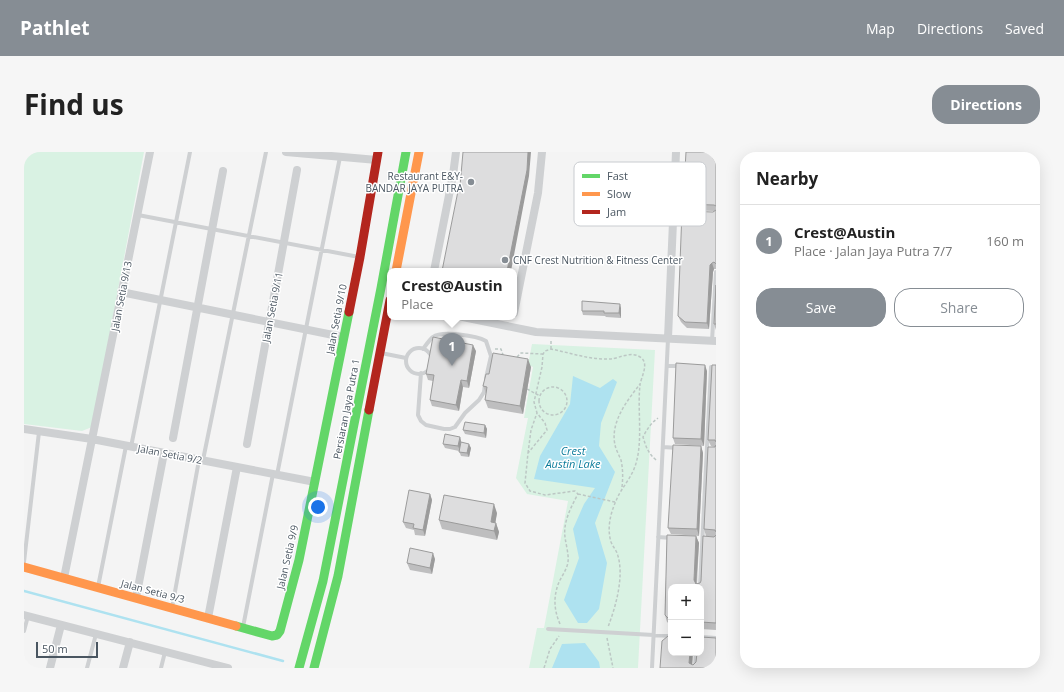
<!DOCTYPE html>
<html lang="en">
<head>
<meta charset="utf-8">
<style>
  :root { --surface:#fff; --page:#f6f6f6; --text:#222; --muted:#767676; --line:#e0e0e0; --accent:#868d94 }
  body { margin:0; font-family:"Open Sans",sans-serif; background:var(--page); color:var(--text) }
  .controls { position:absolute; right:12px; bottom:12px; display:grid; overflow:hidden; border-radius:8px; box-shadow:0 4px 16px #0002 }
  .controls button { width:36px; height:36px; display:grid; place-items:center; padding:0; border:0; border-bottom:1px solid var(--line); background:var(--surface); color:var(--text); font:20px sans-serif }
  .scale { position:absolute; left:12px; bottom:10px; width:62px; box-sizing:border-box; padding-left:4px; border:2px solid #4a5661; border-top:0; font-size:11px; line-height:14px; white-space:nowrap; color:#4a5661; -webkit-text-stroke:3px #fff; paint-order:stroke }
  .you { position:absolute; left:294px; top:355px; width:14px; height:14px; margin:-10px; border:3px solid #fff; border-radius:50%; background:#1a73e8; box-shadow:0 0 0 6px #1a73e833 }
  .badge { display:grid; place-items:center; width:26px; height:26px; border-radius:50%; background:var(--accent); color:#fff; font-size:13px; font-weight:700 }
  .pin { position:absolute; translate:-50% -33px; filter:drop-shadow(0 1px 2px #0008) }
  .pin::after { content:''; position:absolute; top:21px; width:14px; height:12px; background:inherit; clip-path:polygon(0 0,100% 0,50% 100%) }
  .popup { position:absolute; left:363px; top:116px; width:130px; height:52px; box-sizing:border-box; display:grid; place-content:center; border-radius:8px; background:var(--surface); filter:drop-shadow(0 1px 3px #0005); font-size:13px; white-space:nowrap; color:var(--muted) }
  .popup b { font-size:15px; color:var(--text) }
  .popup::after { content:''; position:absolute; left:50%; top:100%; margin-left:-8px; border:8px solid transparent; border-top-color:var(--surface) }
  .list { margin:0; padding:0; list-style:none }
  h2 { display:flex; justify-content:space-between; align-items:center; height:52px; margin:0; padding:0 16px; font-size:17px }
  h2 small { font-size:13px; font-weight:400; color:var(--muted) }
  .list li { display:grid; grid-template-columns:26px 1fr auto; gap:12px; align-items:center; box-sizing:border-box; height:72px; padding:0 16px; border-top:1px solid var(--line) }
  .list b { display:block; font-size:15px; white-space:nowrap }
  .list p { margin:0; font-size:13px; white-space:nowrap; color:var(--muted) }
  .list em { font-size:13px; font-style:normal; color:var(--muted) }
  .actions { display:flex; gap:8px; padding:12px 16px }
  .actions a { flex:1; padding:9px 0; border:1px solid var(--accent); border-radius:16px; text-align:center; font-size:14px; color:var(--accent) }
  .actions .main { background:var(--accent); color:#fff }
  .map { position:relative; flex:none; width:692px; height:516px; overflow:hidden; border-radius:16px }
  header { display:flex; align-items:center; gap:24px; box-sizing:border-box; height:56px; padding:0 20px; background:var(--accent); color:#fff }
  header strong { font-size:19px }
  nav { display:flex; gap:22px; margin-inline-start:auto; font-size:14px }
  .intro { display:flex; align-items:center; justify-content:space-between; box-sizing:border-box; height:96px; padding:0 24px }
  h1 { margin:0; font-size:28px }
  .button { padding:10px 18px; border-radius:16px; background:var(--accent); color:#fff; font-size:14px; font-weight:700 }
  main { display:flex; gap:24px; padding:0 24px }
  aside { flex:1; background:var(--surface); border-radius:16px; box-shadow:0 4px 16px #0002 }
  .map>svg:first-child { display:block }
  .green { fill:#d9f2e3 }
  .water { fill:#aee2f0 }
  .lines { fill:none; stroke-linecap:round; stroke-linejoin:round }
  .stream { stroke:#aee2f0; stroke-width:2.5 }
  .path { stroke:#bcc7c4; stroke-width:1.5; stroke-dasharray:3 2; stroke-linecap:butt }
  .lane { stroke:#ced0d2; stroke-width:4 }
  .street { stroke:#ced0d2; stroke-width:8 }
  .fast { stroke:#63d668; stroke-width:9 }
  .slow { stroke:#ff974d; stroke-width:9 }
  .jam { stroke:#b3261e; stroke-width:9 }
  .wall { fill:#bebebf }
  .shaded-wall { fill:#9b9b9b }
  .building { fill:#ddddde; stroke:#9b9b9b }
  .poi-dot { fill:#868d94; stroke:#fff; stroke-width:1.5 }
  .labels { text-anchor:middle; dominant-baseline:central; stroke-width:3; stroke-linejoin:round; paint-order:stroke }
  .poi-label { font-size:10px; fill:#4a5661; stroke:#fff; text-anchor:end }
  .street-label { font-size:10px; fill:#4a5661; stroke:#fff }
  .water-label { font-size:11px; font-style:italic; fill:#0c7c9b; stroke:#fff }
  .key { fill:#fff; stroke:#c9ccd0; stroke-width:1 }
  .key-label { font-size:11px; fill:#4a5661 }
</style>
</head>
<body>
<header>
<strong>Pathlet</strong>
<nav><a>Map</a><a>Directions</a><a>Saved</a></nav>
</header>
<div class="intro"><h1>Find us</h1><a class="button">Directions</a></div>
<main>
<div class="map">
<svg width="692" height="516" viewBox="0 0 692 516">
  <rect width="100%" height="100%" fill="#f4f4f4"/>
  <path class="green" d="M 0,0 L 120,0 L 68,275 L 58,279 L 0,272 Z
    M 508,192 L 631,198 L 614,516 L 505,516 L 513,476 L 520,476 L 544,349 L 503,342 L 492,326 L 504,266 L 500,266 L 509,215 L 504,213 Z"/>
  <path class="water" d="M 549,224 L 576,236 L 589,227 L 593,230 L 577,271 L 575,294 L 591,320 L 571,371 L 583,411 L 575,457 L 563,471 L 554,471 L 540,448 L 555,406 L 549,377 L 560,352 L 571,336 L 510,327 L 516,304 L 546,252 Z
    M 561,491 L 575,510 L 576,516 L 528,516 L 538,492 Z"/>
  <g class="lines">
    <path class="stream" d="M 0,439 L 259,509"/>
    <path class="path" d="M 471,197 L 477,197 L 479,203
      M 527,197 L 527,189
      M 493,205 L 497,201 L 519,202
      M515 249a14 14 0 1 1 28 0a14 14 0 1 1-28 0Z
      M 503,237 L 516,244
      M 504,301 L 507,278 L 513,261
      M 632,308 C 624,301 622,295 619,285 C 623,277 627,271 634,266
      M 598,335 C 599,326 599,317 597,308 C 595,303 592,298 591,293 C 586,270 603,249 616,232
      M 554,342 L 591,350
      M 536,472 C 530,458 529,445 535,430 C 538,424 543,417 544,410 C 545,403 542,393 541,385 C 539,370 547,355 554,342 L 551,339 L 521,343 L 506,339 L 501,331 L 504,301 L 523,278 L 521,271 L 513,261 L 510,250 L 518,215 L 519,202 L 521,199 L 527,197 C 547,201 566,208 587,207 C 595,206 608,199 616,205 C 626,211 617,225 616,233 C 613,259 620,293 610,317 C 605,329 596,338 592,349 C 586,362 583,377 587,390 C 589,395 593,399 594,404 C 600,425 592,454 584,475
      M 583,486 L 589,516
      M 520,516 L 526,497 L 535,484"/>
    <path class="lane" d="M 114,63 L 335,105
      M 688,189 L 692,120
      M382 209a13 13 0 1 1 26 0a13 13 0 1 1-26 0Z
      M 399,197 C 402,193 406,187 409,185 C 418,178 453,184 462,189 L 467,204 L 462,226
      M 357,201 L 382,206
      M 643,214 L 657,214
      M 397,221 L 394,263 L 397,269 L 402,273 L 420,277 L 426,277 L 431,275 L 441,261 L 455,248 L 460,240 L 461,232
      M 107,295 L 166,0
      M 639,295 L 654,296
      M 179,308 L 242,0
      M 253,323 L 316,5
      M 634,385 L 648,386
      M 0,410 L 15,280
      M 74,435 L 102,294
      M 676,435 L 687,215
      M 148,456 L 175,308
      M 219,475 L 249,322
      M 524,477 L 647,484
      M 0,479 L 4,464
      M 677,485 L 692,486
      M 63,516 L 72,482
      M 137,516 L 141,500
      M 628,516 L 644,187
      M 671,516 L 672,501"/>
    <path class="street" d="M 262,0 L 353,8
      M 410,119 L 429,23 L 432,0
      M 97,140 L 319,185
      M 490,161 L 514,41 L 518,0
      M 439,165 L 512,180 L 692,189
      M 644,186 L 652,0
      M 0,277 L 68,287 L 291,330
      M 149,286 L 199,19
      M 223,292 L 273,18
      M 40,426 L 126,0
      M 112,446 L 140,301
      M 0,463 L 204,516
      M 184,466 L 213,315
      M 26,516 L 37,473
      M 99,516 L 106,490"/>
    <path class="fast" d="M 212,474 L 248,484 L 253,483 L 256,479 L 275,408 L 325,160
      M 275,516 L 299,429 L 357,136 L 382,0
      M 290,516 L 314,424 L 345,258"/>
    <path class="slow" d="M 372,119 L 395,0
      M 0,415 L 212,474"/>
    <path class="jam" d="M 325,160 L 336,105 L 354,0
      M 345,258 L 366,148"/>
  </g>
  <path class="wall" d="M 692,0 L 692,117 L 690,117 L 689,120 L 685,177 L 663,176 L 657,170 L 654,164 L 690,59 L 661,58 L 659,52 Z
    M 692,133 L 692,178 L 690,172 Z
    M 597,156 L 597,166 L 582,165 L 581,164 L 559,163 L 558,159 Z
    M 452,199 L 445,236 L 439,235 L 435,259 L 408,254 L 406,248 L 409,229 L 404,228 L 402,222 Z
    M 688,213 L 692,213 L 692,478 L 677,477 L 677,435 L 647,435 L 647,473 L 643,470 L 641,463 L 643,383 L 672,384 L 675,391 L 673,432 L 676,431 L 677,429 L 679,384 L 690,385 L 682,384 L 680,377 L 684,295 L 691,295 L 687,294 L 684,288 Z
    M 507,215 L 499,262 L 464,256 L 461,248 L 462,241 L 459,234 L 465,222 Z
    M 683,219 L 680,294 L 651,292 L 649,286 Z
    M 461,273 L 463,277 L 462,286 L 441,282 L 439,278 Z
    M 436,285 L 437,290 L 447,296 L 445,305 L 437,304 L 435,299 L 421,296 L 419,292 Z
    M 677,294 L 679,301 L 675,384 L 647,382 L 644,376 Z
    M 406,342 L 408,348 L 401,384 L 391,383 L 390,378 L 382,376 L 379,370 Z
    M 473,361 L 471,371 L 472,371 L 475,380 L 473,388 L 418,377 L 415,368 Z
    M 411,407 L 408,422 L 386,418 L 383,411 Z"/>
  <path class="shaded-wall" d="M 504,0 L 507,0 L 505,24 L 487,119 L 483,119 Z
    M 688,111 L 690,117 L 689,120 L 685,177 L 683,171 L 686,113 Z
    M 596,152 L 597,156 L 597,166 L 595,161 Z
    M 449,193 L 452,199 L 445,236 L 443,229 Z
    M 504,207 L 507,215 L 499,262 L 496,254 Z
    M 681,213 L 683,219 L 680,294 L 677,287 Z
    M 437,228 L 439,235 L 435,259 L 432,253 Z
    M 461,273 L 463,277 L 462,286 L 460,281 Z
    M 436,285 L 437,289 L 436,299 L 434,294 Z
    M 445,292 L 447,296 L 445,305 L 443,301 Z
    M 677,294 L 679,301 L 675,384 L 673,377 Z
    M 406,342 L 408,348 L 401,384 L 399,378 Z
    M 470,352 L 473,361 L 470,379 L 467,370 Z
    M 472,371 L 475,380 L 473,388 L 470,379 Z
    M 672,384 L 675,391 L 672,435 L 670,428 Z
    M 409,401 L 411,407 L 408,422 L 406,416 Z
    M 666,501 L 669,501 L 668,516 L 665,511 Z"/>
  <path class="building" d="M 439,0 L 504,0 L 503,18 L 483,119 L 418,119 L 435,34 L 436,34 Z
    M 662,0 L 692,0 L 692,54 L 690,53 L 659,52 Z
    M 692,58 L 692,112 L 690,110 L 688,111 L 686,113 L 683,171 L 661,170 L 654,164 L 658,59 L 689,60 Z
    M 692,133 L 692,172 L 690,172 Z
    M 558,149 L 596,152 L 595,161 L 580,161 L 580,159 L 558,159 Z
    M 409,185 L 449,193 L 443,229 L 437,228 L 432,253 L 406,248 L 410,223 L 402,222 Z
    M 469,201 L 504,207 L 496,254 L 461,248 L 463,235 L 459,234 L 462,222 L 465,222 Z
    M 652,211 L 681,213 L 677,287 L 649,286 Z
    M 688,213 L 692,213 L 692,290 L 691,288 L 684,288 Z
    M 441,270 L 461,273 L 460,281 L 439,278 Z
    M 421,282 L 436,285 L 434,294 L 419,292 Z
    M 437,290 L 445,292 L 443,301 L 435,300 Z
    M 649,293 L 677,294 L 673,377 L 644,376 Z
    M 692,293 L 692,380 L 691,378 L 680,377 L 684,295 L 691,295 Z
    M 385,338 L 406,342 L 399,378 L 389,376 L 390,372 L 379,370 Z
    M 420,343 L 470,352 L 467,370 L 472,371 L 470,379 L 415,368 Z
    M 643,383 L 672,384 L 670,428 L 672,432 L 676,431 L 677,429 L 679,384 L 690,385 L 692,383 L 692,471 L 677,470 L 677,435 L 647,435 L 647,469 L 641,463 Z
    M 386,396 L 409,401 L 406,416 L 383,411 Z
    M 644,484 L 647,484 L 647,501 L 666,501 L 665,511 L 669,513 L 672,510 L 673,501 L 677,501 L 677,485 L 692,486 L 692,516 L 636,516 L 638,489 Z"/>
  <g class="poi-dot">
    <circle cx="447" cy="30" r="4"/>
    <circle cx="481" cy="108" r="4"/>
  </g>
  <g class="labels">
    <g class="poi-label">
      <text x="439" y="24">Restaurant E&amp;Y-<tspan x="439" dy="12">BANDAR JAYA PUTRA</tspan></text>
      <text x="489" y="108" text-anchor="start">CNF Crest Nutrition &amp; Fitness Center</text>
    </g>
    <g class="street-label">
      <text transform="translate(97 144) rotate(-79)">Jalan Setia 9/13</text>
      <text transform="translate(248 155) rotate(-79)">Jalan Setia 9/11</text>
      <text transform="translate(312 167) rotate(-79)">Jalan Setia 9/10</text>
      <text transform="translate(322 257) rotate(-79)">Persiaran Jaya Putra 1</text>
      <text transform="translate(146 302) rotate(11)">Jalan Setia 9/2</text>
      <text transform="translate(263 405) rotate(-77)">Jalan Setia 9/9</text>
      <text transform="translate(129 439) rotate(15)">Jalan Setia 9/3</text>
    </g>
    <g class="water-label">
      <text x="549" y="298">Crest<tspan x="549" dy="13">Austin Lake</tspan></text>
    </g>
  </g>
  <rect x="550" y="10" width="132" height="64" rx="6" class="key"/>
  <rect x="558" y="22" width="18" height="4" fill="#63d668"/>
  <rect x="558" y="40" width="18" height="4" fill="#ff974d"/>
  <rect x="558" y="58" width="18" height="4" fill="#b3261e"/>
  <g class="key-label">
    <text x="583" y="28">Fast</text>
    <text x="583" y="46">Slow</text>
    <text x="583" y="64">Jam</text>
  </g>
</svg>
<div class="controls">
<button>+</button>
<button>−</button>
</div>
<div class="scale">50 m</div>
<div class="you"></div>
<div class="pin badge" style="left:428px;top:214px">1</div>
<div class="popup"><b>Crest@Austin</b>Place</div>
</div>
<aside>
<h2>Nearby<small></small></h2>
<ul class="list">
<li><span class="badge">1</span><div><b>Crest@Austin</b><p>Place · Jalan Jaya Putra 7/7</p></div><em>160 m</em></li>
</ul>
<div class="actions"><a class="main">Save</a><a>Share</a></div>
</aside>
</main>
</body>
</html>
